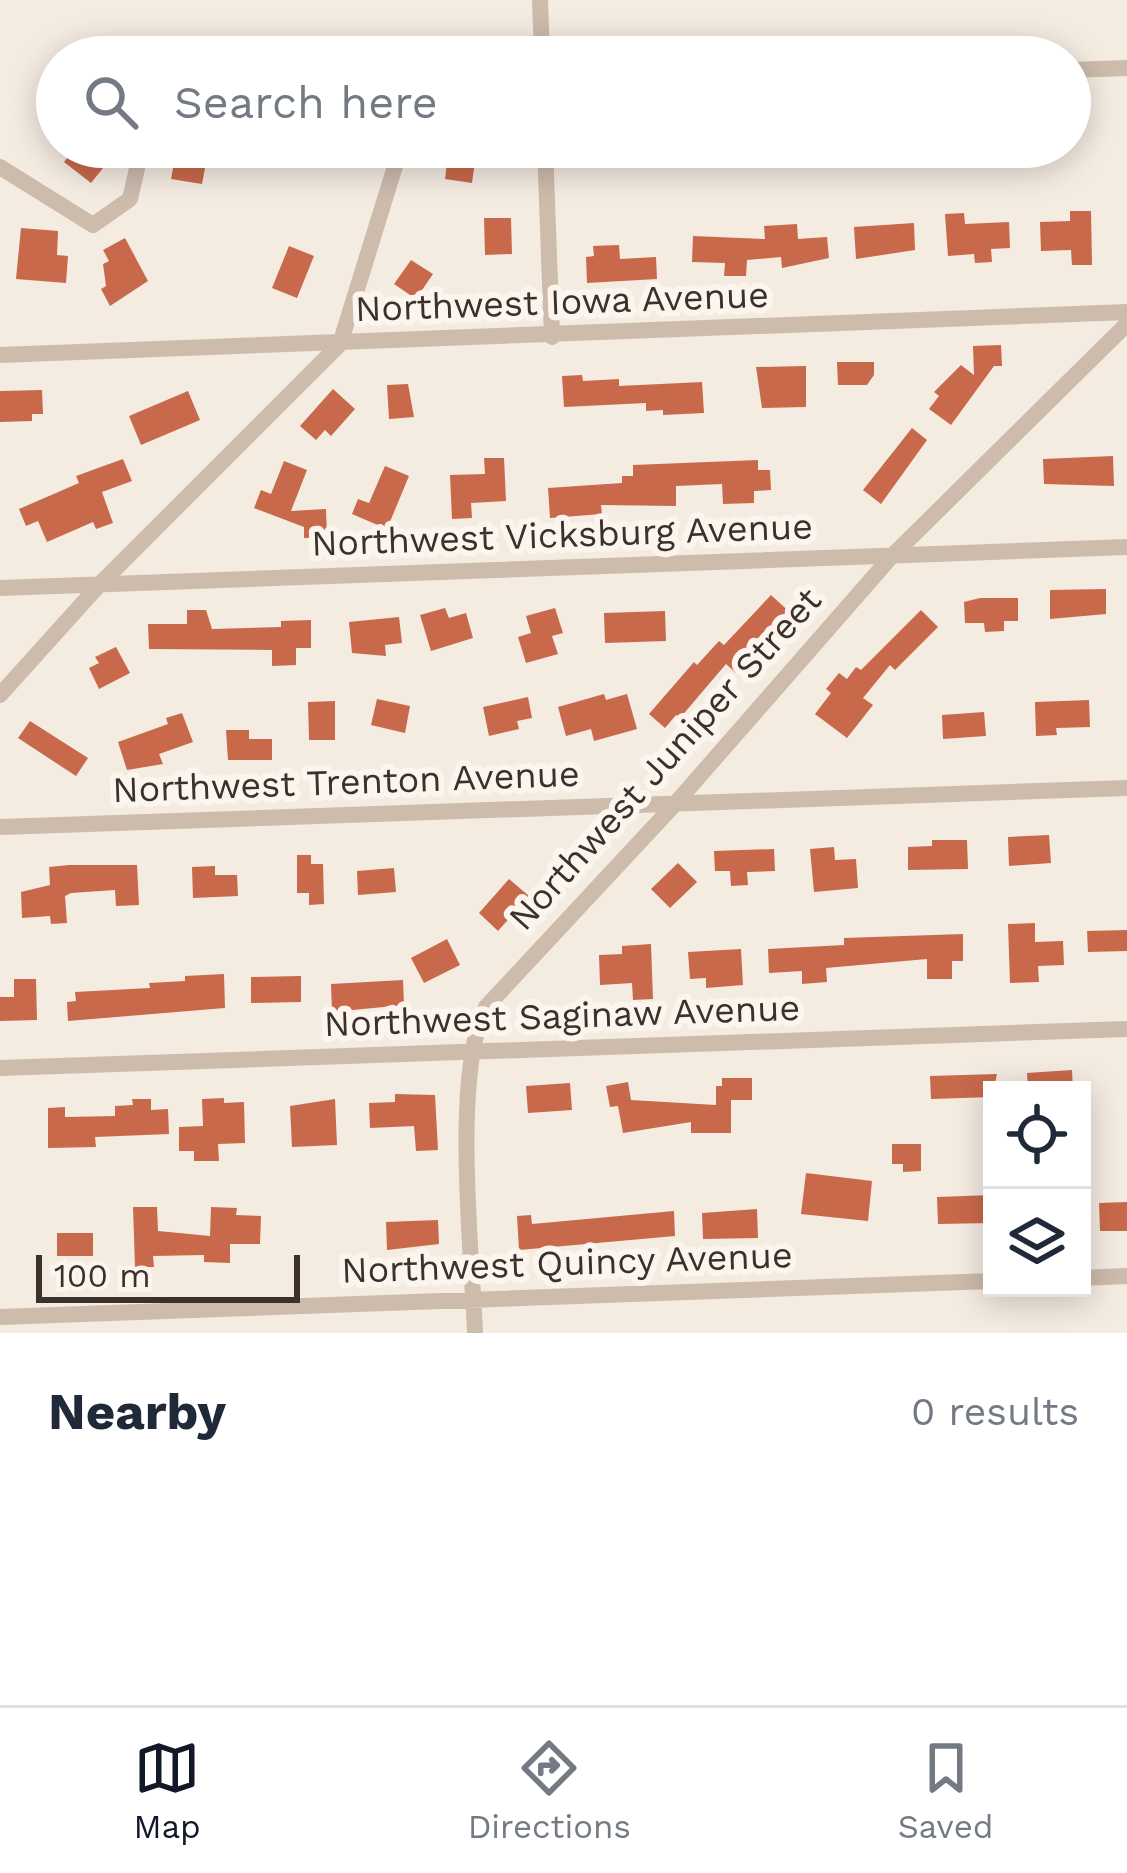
<!DOCTYPE html>
<html lang="en">
<head>
<meta charset="utf-8">
<style>
  :root { --surface:#fff; --page:#f2f2f3; --text:#1f2937; --muted:#747a83; --line:#e0e1e3; --accent:#111827 }
  body { margin:0; font-family:"Work Sans",sans-serif; background:var(--page); color:var(--text) }
  .controls { position:absolute; right:36px; bottom:36px; display:grid; overflow:hidden; border-radius:0px; box-shadow:0 6px 30px #0003 }
  .controls button { width:108px; height:108px; display:grid; place-items:center; padding:0; border:0; border-bottom:3px solid var(--line); background:var(--surface); color:var(--text); font:60px sans-serif }
  .scale { position:absolute; left:36px; bottom:30px; width:264px; box-sizing:border-box; padding-left:12px; border:6px solid #3b302b; border-top:0; font-size:33px; line-height:42px; white-space:nowrap; color:#3b302b; -webkit-text-stroke:9px #fbf5ee; paint-order:stroke }
  .list { margin:0; padding:0; list-style:none }
  h2 { display:flex; justify-content:space-between; align-items:center; height:156px; margin:0; padding:0 48px; font-size:51px }
  h2 small { font-size:39px; font-weight:400; color:var(--muted) }
  .icon { flex:none; width:66px; height:66px; fill:none; stroke:currentColor; stroke-width:2; stroke-linecap:round; stroke-linejoin:round }
  .map { position:relative; flex:none; width:1127px; height:1333px; overflow:hidden }
  .search { position:absolute; background:var(--surface); box-shadow:0 6px 30px #0003; left:36px; right:36px; top:36px; height:132px; display:flex; align-items:center; gap:30px; box-sizing:border-box; padding:0 42px; border-radius:66px; color:var(--muted); font-size:45px }
  .sheet { height:372px; background:var(--surface) }
  nav { display:flex; justify-content:space-around; align-items:center; box-sizing:border-box; height:168px; border-top:3px solid var(--line); background:var(--surface); font-size:33px; color:var(--muted) }
  nav a { display:grid; justify-items:center; gap:6px }
  nav .on { color:var(--accent) }
  .map>svg:first-child { display:block }
  .building { fill:#c8694b }
  .lines { fill:none; stroke-linecap:round; stroke-linejoin:round }
  .street { stroke:#cdbbac; stroke-width:16 }
  .labels { text-anchor:middle; dominant-baseline:central; stroke-width:12; stroke-linejoin:round; paint-order:stroke }
  .street-label { font-size:36px; fill:#3b302b; stroke:#fbf5ee }
</style>
</head>
<body>
<div class="map">
<svg width="1127" height="1333" viewBox="0 0 1127 1333">
  <rect width="100%" height="100%" fill="#f4ebe1"/>
  <path class="building" d="M 76,147 L 100,147 L 112,157 L 91,183 L 64,162 Z
    M 177,147 L 209,147 L 202,184 L 171,179 Z
    M 449,147 L 477,147 L 472,183 L 445,179 Z
    M 1070,211 L 1091,211 L 1092,265 L 1072,265 L 1071,250 L 1041,251 L 1040,222 L 1070,221 Z
    M 964,213 L 965,224 L 1009,222 L 1010,248 L 991,249 L 992,262 L 975,263 L 974,254 L 948,256 L 945,214 Z
    M 484,218 L 511,218 L 512,254 L 485,255 Z
    M 914,223 L 915,250 L 856,259 L 854,227 Z
    M 797,224 L 798,239 L 827,237 L 829,258 L 782,268 L 781,257 L 747,260 L 746,276 L 724,276 L 725,263 L 692,262 L 693,236 L 765,239 L 764,226 Z
    M 21,228 L 58,231 L 57,255 L 68,256 L 66,283 L 16,279 Z
    M 125,238 L 148,281 L 110,306 L 101,289 L 106,286 L 103,264 L 109,261 L 103,250 Z
    M 619,245 L 620,259 L 656,257 L 657,279 L 587,283 L 586,257 L 594,256 L 593,246 Z
    M 289,246 L 314,256 L 297,298 L 272,288 Z
    M 411,260 L 433,274 L 416,299 L 394,284 Z
    M 1001,345 L 1002,366 L 994,366 L 951,425 L 929,409 L 939,396 L 934,392 L 961,365 L 974,375 L 973,346 Z
    M 837,362 L 874,362 L 874,375 L 867,385 L 838,385 Z
    M 806,366 L 806,407 L 762,408 L 756,367 Z
    M 582,375 L 583,381 L 619,379 L 619,386 L 702,382 L 704,413 L 663,415 L 663,410 L 646,411 L 646,403 L 564,407 L 562,376 Z
    M 408,384 L 414,417 L 389,419 L 387,385 Z
    M 333,389 L 355,409 L 331,436 L 325,430 L 316,440 L 300,426 Z
    M 42,390 L 43,414 L 32,414 L 32,421 L 0,422 L 0,391 Z
    M 188,391 L 200,420 L 141,445 L 129,416 Z
    M 912,428 L 927,440 L 881,504 L 863,490 Z
    M 1113,456 L 1114,486 L 1044,484 L 1043,459 Z
    M 484,458 L 504,458 L 506,501 L 471,503 L 472,518 L 452,519 L 450,475 L 485,474 Z
    M 123,459 L 132,481 L 102,492 L 113,523 L 96,529 L 93,522 L 47,542 L 38,521 L 26,526 L 19,509 L 79,483 L 76,476 Z
    M 758,460 L 758,470 L 770,470 L 771,490 L 754,491 L 754,503 L 723,504 L 722,484 L 676,486 L 676,506 L 601,505 L 602,514 L 550,518 L 548,488 L 622,483 L 622,476 L 633,476 L 633,465 Z
    M 284,461 L 307,470 L 291,511 L 326,509 L 327,537 L 304,538 L 304,527 L 254,508 L 261,490 L 271,494 Z
    M 385,466 L 409,476 L 387,529 L 352,514 L 358,499 L 369,503 Z
    M 1106,589 L 1106,614 L 1050,619 L 1050,590 Z
    M 771,595 L 795,617 L 779,634 L 736,673 L 726,664 L 680,718 L 676,715 L 665,728 L 649,714 L 694,662 L 697,665 L 719,641 L 724,645 Z
    M 980,598 L 1018,598 L 1018,621 L 1004,621 L 1004,631 L 985,632 L 984,623 L 965,623 L 964,602 Z
    M 445,608 L 449,618 L 466,613 L 473,638 L 431,651 L 420,615 Z
    M 555,608 L 563,633 L 552,636 L 558,654 L 526,663 L 518,637 L 531,633 L 526,616 Z
    M 187,610 L 206,610 L 212,629 L 281,627 L 281,621 L 311,620 L 311,648 L 296,648 L 296,665 L 272,666 L 272,650 L 149,649 L 148,624 L 187,624 Z
    M 921,610 L 938,627 L 895,670 L 890,665 L 863,698 L 873,705 L 847,738 L 815,714 L 831,693 L 826,689 L 839,673 L 847,679 L 856,667 L 861,670 Z
    M 665,611 L 666,641 L 605,643 L 604,613 Z
    M 399,617 L 402,643 L 385,645 L 386,656 L 352,653 L 349,622 Z
    M 116,647 L 130,673 L 99,689 L 89,668 L 99,663 L 95,657 Z
    M 604,694 L 606,700 L 627,694 L 637,729 L 594,741 L 591,729 L 566,736 L 558,707 Z
    M 528,697 L 532,718 L 517,721 L 519,729 L 489,736 L 483,707 Z
    M 377,699 L 410,706 L 405,733 L 371,725 Z
    M 1089,700 L 1090,727 L 1056,728 L 1057,735 L 1036,736 L 1035,702 Z
    M 335,701 L 335,740 L 309,740 L 308,702 Z
    M 984,712 L 986,736 L 943,739 L 942,715 Z
    M 182,713 L 193,742 L 159,754 L 163,764 L 127,770 L 118,742 L 168,724 L 166,718 Z
    M 30,721 L 88,758 L 76,776 L 18,738 Z
    M 226,730 L 249,730 L 249,739 L 272,739 L 272,760 L 228,760 Z
    M 1049,835 L 1051,863 L 1009,866 L 1008,837 Z
    M 932,840 L 967,840 L 968,869 L 908,870 L 908,847 L 932,846 Z
    M 834,847 L 835,860 L 856,859 L 858,888 L 814,892 L 810,849 Z
    M 774,849 L 775,871 L 747,872 L 748,885 L 731,886 L 730,871 L 715,871 L 714,851 Z
    M 297,855 L 311,855 L 311,864 L 323,864 L 324,904 L 309,905 L 309,893 L 297,893 Z
    M 678,863 L 697,882 L 670,908 L 651,889 Z
    M 69,865 L 137,865 L 139,905 L 116,906 L 115,890 L 71,893 L 65,896 L 67,923 L 51,924 L 50,916 L 22,918 L 21,892 L 50,885 L 49,867 Z
    M 215,866 L 215,875 L 237,875 L 238,896 L 193,898 L 192,867 Z
    M 394,868 L 396,892 L 358,895 L 357,871 Z
    M 509,879 L 529,896 L 498,931 L 479,913 Z
    M 1035,923 L 1035,942 L 1063,941 L 1064,965 L 1038,966 L 1039,982 L 1010,983 L 1008,924 Z
    M 1127,930 L 1127,951 L 1088,952 L 1087,931 Z
    M 963,934 L 963,961 L 952,961 L 952,979 L 927,979 L 927,959 L 826,968 L 827,982 L 802,984 L 802,971 L 769,973 L 768,949 L 844,945 L 844,938 Z
    M 447,939 L 460,965 L 424,983 L 411,958 Z
    M 651,944 L 653,999 L 633,1000 L 632,983 L 600,985 L 599,955 L 622,954 L 622,946 Z
    M 741,949 L 743,985 L 706,988 L 706,978 L 690,979 L 688,952 Z
    M 224,974 L 225,1008 L 68,1021 L 67,1002 L 76,1001 L 75,992 L 150,988 L 149,983 L 185,981 L 185,976 Z
    M 301,976 L 301,1002 L 251,1003 L 251,977 Z
    M 14,979 L 36,979 L 37,1020 L 0,1021 L 0,997 L 14,997 Z
    M 403,980 L 404,1005 L 332,1012 L 331,984 Z
    M 1072,1070 L 1073,1090 L 1028,1090 L 1027,1073 Z
    M 997,1074 L 992,1097 L 931,1099 L 930,1076 Z
    M 722,1078 L 752,1078 L 752,1100 L 731,1100 L 731,1133 L 691,1133 L 691,1122 L 623,1133 L 618,1106 L 610,1107 L 606,1086 L 628,1082 L 631,1100 L 716,1105 L 716,1086 L 722,1086 Z
    M 570,1083 L 572,1110 L 528,1113 L 526,1086 Z
    M 395,1094 L 435,1095 L 438,1150 L 416,1151 L 414,1126 L 370,1128 L 369,1103 L 395,1102 Z
    M 224,1098 L 224,1103 L 244,1102 L 245,1143 L 218,1144 L 219,1161 L 194,1161 L 194,1151 L 179,1151 L 179,1127 L 203,1126 L 202,1099 Z
    M 132,1099 L 151,1099 L 151,1110 L 168,1109 L 169,1134 L 95,1137 L 96,1147 L 48,1148 L 48,1108 L 65,1107 L 65,1117 L 115,1116 L 115,1106 L 133,1105 Z
    M 335,1099 L 337,1145 L 292,1147 L 290,1106 Z
    M 892,1144 L 921,1144 L 921,1171 L 903,1172 L 903,1164 L 892,1164 Z
    M 806,1173 L 872,1181 L 868,1221 L 801,1214 Z
    M 992,1195 L 992,1223 L 938,1224 L 937,1197 Z
    M 1127,1202 L 1127,1231 L 1100,1231 L 1099,1203 Z
    M 133,1207 L 157,1207 L 158,1231 L 210,1236 L 211,1207 L 237,1208 L 236,1215 L 261,1216 L 260,1244 L 230,1244 L 230,1263 L 204,1262 L 204,1255 L 153,1256 L 154,1267 L 135,1267 Z
    M 757,1209 L 758,1238 L 703,1239 L 702,1213 Z
    M 674,1211 L 675,1236 L 519,1250 L 517,1216 L 531,1215 L 532,1224 Z
    M 438,1220 L 439,1244 L 387,1250 L 386,1222 Z
    M 57,1233 L 93,1233 L 93,1256 L 57,1256 Z"/>
  <g class="lines">
    <path class="street" d="M 540,0 L 542,57
      M 1070,70 L 1127,68
      M 545,147 L 552,337
      M 0,167 L 93,225 L 130,199 L 142,147
      M 0,355 L 1127,312
      M 0,588 L 1127,547
      M 0,695 L 100,584 L 340,344 L 401,147
      M 0,827 L 1127,788
      M 0,1068 L 1127,1029
      M 1082,1278 L 1127,1276
      M 0,1317 L 992,1281
      M 475,1333 C 472,1252 452,1074 486,1007 L 675,804 L 891,557 L 1127,324"/>
  </g>
  <g class="labels">
    <g class="street-label">
      <text transform="translate(562 302) rotate(-2)">Northwest Iowa Avenue</text>
      <text transform="translate(562 535) rotate(-2)">Northwest Vicksburg Avenue</text>
      <text transform="translate(665 759) rotate(-48)">Northwest Juniper Street</text>
      <text transform="translate(346 782) rotate(-2)">Northwest Trenton Avenue</text>
      <text transform="translate(562 1016) rotate(-2)">Northwest Saginaw Avenue</text>
      <text transform="translate(567 1263) rotate(-2)">Northwest Quincy Avenue</text>
    </g>
  </g>
</svg>
<div class="controls">
<button><svg class="icon" aria-label="locate" viewBox="0 0 24 24"><circle cx="12" cy="12" r="6"/><path d="M12 2v4M12 18v4M2 12h4M18 12h4"/></svg></button>
<button><svg class="icon" aria-label="layers" viewBox="0 0 24 24"><path d="M12 4l9 5-9 5-9-5zM3 14l9 5 9-5"/></svg></button>
</div>
<div class="scale">100 m</div>
<div class="search"><svg class="icon" aria-label="search" viewBox="0 0 24 24"><circle cx="10" cy="10" r="6"/><path d="M15 15l6 6"/></svg>Search here</div>
</div>
<section class="sheet">
<h2>Nearby<small>0 results</small></h2>
<ul class="list">
</ul>
</section>
<nav>
<a class="on"><svg class="icon" aria-label="map" viewBox="0 0 24 24"><path d="M3 6l6-2 6 2 6-2v14l-6 2-6-2-6 2zM9 4v14M15 6v14"/></svg>Map</a>
<a><svg class="icon" aria-label="directions" viewBox="0 0 24 24"><path d="M12 3l9 9-9 9-9-9zM9 14v-3h6M13 9l2 2-2 2"/></svg>Directions</a>
<a><svg class="icon" aria-label="saved" viewBox="0 0 24 24"><path d="M7 4h10v16l-5-4-5 4z"/></svg>Saved</a>
</nav>
</body>
</html>
